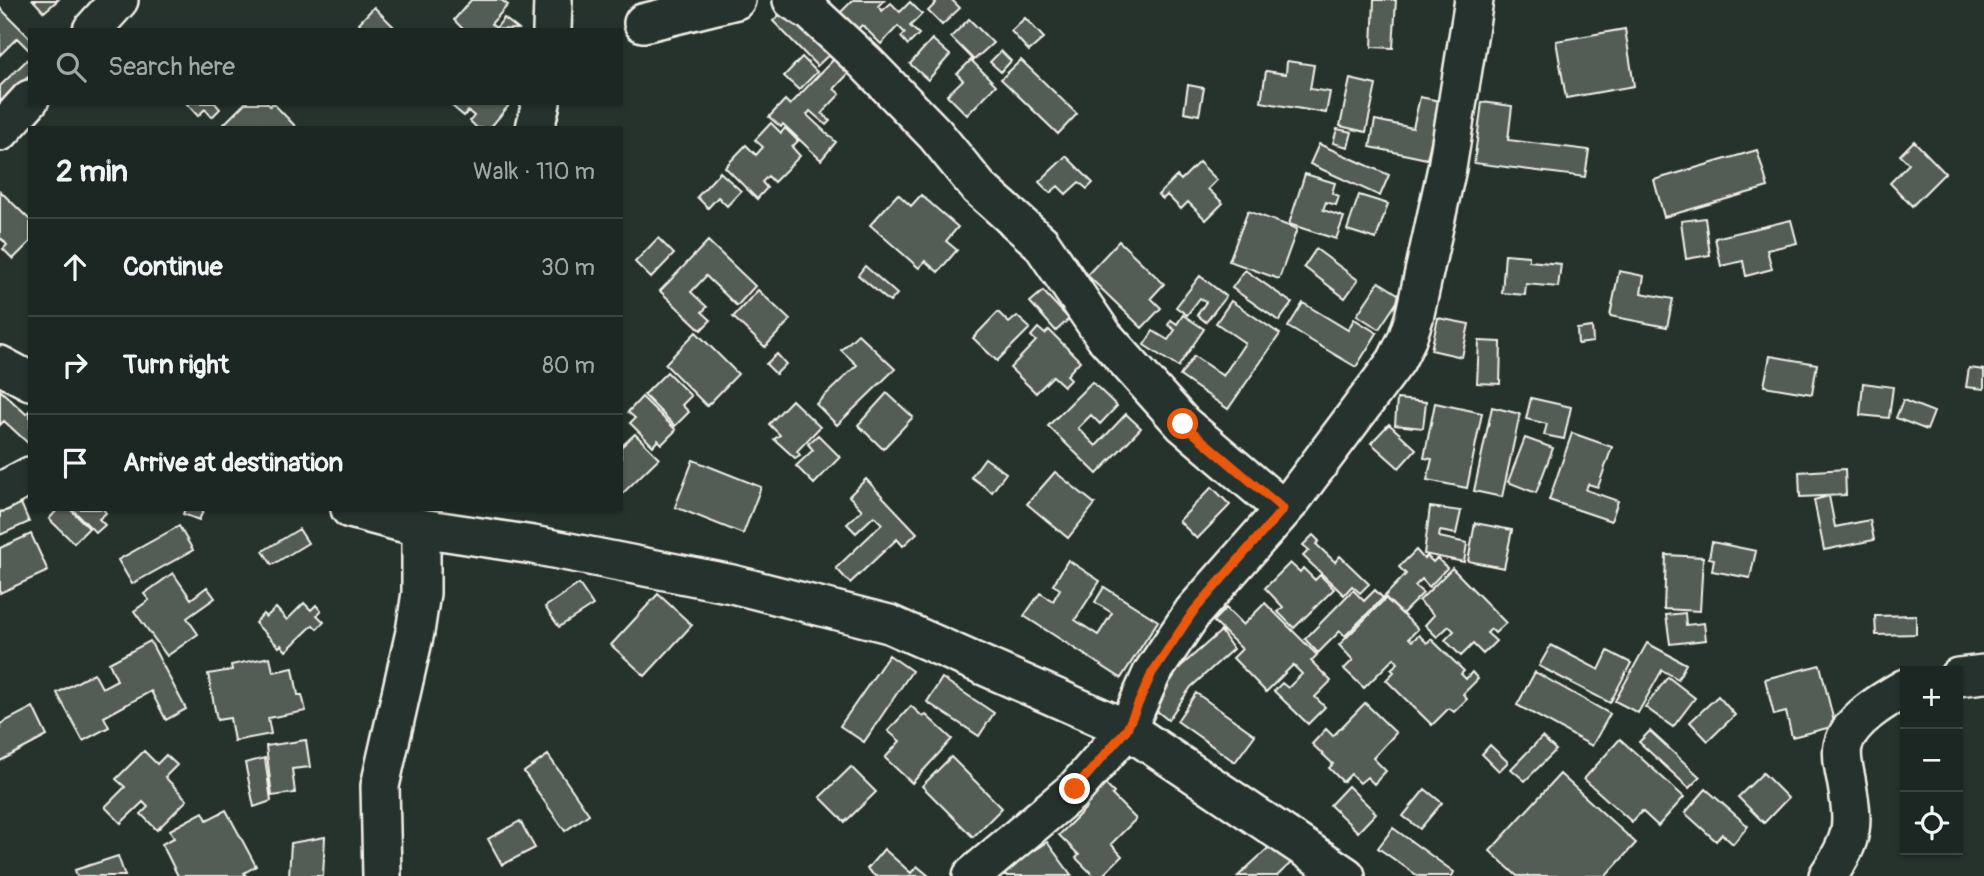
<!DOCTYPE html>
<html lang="en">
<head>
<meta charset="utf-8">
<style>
  :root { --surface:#1c2622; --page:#29322f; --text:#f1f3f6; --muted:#a0a5a5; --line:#3a4340 }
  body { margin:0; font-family:Pangolin,sans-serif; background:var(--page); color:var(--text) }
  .controls { position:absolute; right:21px; bottom:21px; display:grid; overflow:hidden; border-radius:0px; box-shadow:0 2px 5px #0004 }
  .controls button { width:63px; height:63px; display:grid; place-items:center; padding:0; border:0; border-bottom:2px solid var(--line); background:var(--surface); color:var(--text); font:35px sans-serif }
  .stop { position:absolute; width:21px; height:21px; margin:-16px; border:5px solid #ea580c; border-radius:50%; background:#fff }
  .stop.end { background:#ea580c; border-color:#fff; box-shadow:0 2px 7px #0008 }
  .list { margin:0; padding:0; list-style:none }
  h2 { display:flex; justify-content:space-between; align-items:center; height:91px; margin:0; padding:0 28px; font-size:30px }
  h2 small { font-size:23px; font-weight:400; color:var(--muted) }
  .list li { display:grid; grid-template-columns:46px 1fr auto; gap:21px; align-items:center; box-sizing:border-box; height:98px; padding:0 28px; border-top:2px solid var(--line) }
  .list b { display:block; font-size:26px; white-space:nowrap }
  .list em { font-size:23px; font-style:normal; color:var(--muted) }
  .icon { flex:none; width:38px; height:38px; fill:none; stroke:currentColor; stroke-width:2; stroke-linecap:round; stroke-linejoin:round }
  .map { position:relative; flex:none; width:1984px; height:876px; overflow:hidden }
  .search { position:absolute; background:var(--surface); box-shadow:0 2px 5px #0004; left:28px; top:28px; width:595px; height:77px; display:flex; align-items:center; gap:18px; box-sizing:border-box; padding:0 24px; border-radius:0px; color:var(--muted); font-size:26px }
  .panel { position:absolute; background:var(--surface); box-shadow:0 2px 5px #0004; left:28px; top:126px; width:595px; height:385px; border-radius:0px }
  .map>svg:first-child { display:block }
  .building { fill:#525c55; stroke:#f4f1e8; stroke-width:2 }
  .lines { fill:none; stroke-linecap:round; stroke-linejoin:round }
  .minor-casing { stroke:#f4f1e8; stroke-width:42 }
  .minor { stroke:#26332d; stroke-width:37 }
  .route { stroke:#ea580c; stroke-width:9 }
</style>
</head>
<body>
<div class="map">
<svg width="1984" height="876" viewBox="0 0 1984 876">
  <rect width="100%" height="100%" fill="#26332d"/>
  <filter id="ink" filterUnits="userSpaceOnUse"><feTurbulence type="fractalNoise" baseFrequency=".0143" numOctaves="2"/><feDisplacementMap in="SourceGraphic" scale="14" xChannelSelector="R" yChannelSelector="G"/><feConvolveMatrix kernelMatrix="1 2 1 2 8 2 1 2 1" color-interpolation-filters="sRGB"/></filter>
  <g filter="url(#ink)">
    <path class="building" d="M 33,0 L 58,0 L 44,12 Z
      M 471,0 L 501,0 L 508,5 L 491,24 L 496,28 L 504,18 L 518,29 L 464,30 L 454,20 Z
      M 853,0 L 884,0 L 878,6 L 882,11 L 891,3 L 900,12 L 910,2 L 922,14 L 910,26 L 919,34 L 908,45 L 901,37 L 905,33 L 898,26 L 881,44 L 862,25 L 854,33 L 837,16 Z
      M 933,0 L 952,0 L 960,8 L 942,25 L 928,11 L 936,3 Z
      M 1374,0 L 1396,0 L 1393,48 L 1372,47 Z
      M 791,4 L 835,49 L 817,66 L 773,21 Z
      M 374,7 L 397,30 L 365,30 L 359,23 Z
      M 0,8 L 30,38 L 30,51 L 17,38 L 0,55 Z
      M 1025,18 L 1044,38 L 1029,51 L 1011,31 Z
      M 969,19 L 993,43 L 974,60 L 951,37 Z
      M 1625,29 L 1634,86 L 1566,98 L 1556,41 Z
      M 932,39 L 950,55 L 928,80 L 910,64 Z
      M 1001,51 L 1011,61 L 1001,72 L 990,62 Z
      M 30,57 L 30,75 L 0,104 L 0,86 Z
      M 802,57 L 817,72 L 799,90 L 784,76 Z
      M 834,59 L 849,73 L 834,89 L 840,94 L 822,113 L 830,121 L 826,125 L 810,111 L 807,115 L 836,142 L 821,160 L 783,124 L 781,127 L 769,117 L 785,100 L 790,105 Z
      M 971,60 L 996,85 L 967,115 L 947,95 L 963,80 L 957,74 Z
      M 1021,60 L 1077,114 L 1058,134 L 1001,79 Z
      M 1287,61 L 1314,65 L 1310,89 L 1330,92 L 1326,113 L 1261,102 L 1266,71 L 1286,74 Z
      M 1350,79 L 1376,85 L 1366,132 L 1340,126 Z
      M 1188,85 L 1204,88 L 1199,115 L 1184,112 Z
      M 1420,97 L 1440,101 L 1427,159 L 1370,147 L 1375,120 L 1413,128 Z
      M 1482,102 L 1512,106 L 1508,140 L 1589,150 L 1585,177 L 1474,163 Z
      M 186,103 L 215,103 L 220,109 L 212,117 L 205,109 L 198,116 Z
      M 245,103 L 267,103 L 270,106 L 273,103 L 297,128 L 265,128 L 261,124 L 257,128 L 220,128 Z
      M 455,103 L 508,103 L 510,104 L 490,128 L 477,128 L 470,121 L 474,116 L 468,111 L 464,116 L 452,106 Z
      M 771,123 L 781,133 L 785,128 L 798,141 L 792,147 L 800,156 L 774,182 L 768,176 L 762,182 L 767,188 L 757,199 L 725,167 L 746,145 L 756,155 L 763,147 L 755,140 Z
      M 1337,129 L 1352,132 L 1348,147 L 1333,143 Z
      M 1914,141 L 1945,173 L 1912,206 L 1890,183 L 1909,164 L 1900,155 Z
      M 1319,144 L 1389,175 L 1380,196 L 1310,164 Z
      M 1757,150 L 1768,187 L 1664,217 L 1654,180 Z
      M 1066,156 L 1093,183 L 1087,189 L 1079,182 L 1066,194 L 1058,186 L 1050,193 L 1039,182 Z
      M 1199,162 L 1217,180 L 1208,189 L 1223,203 L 1206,220 L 1188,202 L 1181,209 L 1167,195 L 1163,199 L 1158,195 L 1177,176 L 1181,180 Z
      M 720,172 L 741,191 L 727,206 L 718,197 L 708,208 L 697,197 Z
      M 1305,174 L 1335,183 L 1332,193 L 1339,196 L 1336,205 L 1326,202 L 1323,210 L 1344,217 L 1336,239 L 1289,224 Z
      M 0,191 L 30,220 L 30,242 L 13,259 L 3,249 L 7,245 L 2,239 L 0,240 Z
      M 898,194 L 911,206 L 921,195 L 958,227 L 946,241 L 957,250 L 938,272 L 925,261 L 919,268 L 870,225 Z
      M 1359,195 L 1388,204 L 1376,239 L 1347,230 Z
      M 1248,211 L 1297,229 L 1279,279 L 1229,261 Z
      M 1705,218 L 1710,255 L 1686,259 L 1681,221 Z
      M 1791,220 L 1797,243 L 1767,250 L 1772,269 L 1746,276 L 1743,261 L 1721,266 L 1715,238 Z
      M 658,238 L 674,254 L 651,278 L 635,262 Z
      M 708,241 L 755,286 L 737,306 L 706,276 L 691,292 L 707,307 L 702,312 L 711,320 L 701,330 L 660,291 Z
      M 1119,241 L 1164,284 L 1151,298 L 1161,308 L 1142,328 L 1087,275 Z
      M 1316,249 L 1358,280 L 1345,298 L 1304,267 Z
      M 1505,254 L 1529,256 L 1529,261 L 1561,264 L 1558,287 L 1526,284 L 1525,295 L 1502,293 Z
      M 865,266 L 897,294 L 890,302 L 858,275 Z
      M 1245,270 L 1292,303 L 1279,321 L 1232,288 Z
      M 1619,271 L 1644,276 L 1641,293 L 1673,299 L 1667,327 L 1610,316 Z
      M 1200,276 L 1226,296 L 1206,322 L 1197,315 L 1206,302 L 1200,298 L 1187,315 L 1176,307 Z
      M 1379,282 L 1401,296 L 1379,329 L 1357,315 Z
      M 758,290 L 790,320 L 765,347 L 733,317 Z
      M 1043,291 L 1069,319 L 1056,331 L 1030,302 Z
      M 1231,301 L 1280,334 L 1228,409 L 1180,376 L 1194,356 L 1223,376 L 1245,343 L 1216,323 Z
      M 1303,303 L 1348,330 L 1354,319 L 1377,333 L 1356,367 L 1288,327 Z
      M 998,312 L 1009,323 L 1017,316 L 1030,328 L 997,361 L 973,338 Z
      M 1183,315 L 1204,329 L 1178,367 L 1144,345 L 1153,331 L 1168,340 L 1175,330 L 1168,325 L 1171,320 L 1177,324 Z
      M 1438,318 L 1469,324 L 1462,357 L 1431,350 Z
      M 1592,327 L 1593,342 L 1578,344 L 1577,329 Z
      M 1038,328 L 1045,334 L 1049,330 L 1080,361 L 1067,375 L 1071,379 L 1064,386 L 1053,376 L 1036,393 L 1010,368 L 1036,341 L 1031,336 Z
      M 696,332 L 738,374 L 707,406 L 665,364 Z
      M 858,334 L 895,369 L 837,425 L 816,404 L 857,365 L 841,350 Z
      M 1479,341 L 1501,342 L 1500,384 L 1477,383 Z
      M 777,354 L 786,364 L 776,374 L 766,364 Z
      M 1770,356 L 1817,364 L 1812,394 L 1764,386 Z
      M 1969,368 L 1984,370 L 1984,389 L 1966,387 Z
      M 667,372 L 691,396 L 682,405 L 689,412 L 675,426 L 644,395 Z
      M 1092,382 L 1117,406 L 1100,424 L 1091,415 L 1078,428 L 1096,446 L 1126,414 L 1141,428 L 1097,474 L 1048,426 Z
      M 1863,383 L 1893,387 L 1889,418 L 1860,415 Z
      M 0,390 L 26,414 L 30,410 L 30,445 L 4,421 L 0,425 Z
      M 887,393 L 913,417 L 883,449 L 858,425 Z
      M 642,397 L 676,430 L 662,444 L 658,440 L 653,446 L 630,423 L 635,418 L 628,412 Z
      M 1531,398 L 1571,407 L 1564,439 L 1544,435 L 1547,424 L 1526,419 Z
      M 1397,399 L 1426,402 L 1423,428 L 1395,425 Z
      M 792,400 L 820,427 L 797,451 L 800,455 L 795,458 L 774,439 L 780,435 L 769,424 Z
      M 1903,400 L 1934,412 L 1927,430 L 1896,418 Z
      M 1435,403 L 1482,413 L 1467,488 L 1427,480 L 1432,459 L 1424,458 Z
      M 1492,407 L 1520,414 L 1502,497 L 1474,491 Z
      M 1389,424 L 1416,449 L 1399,468 L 1371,443 Z
      M 1572,433 L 1612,447 L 1598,487 L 1588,484 L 1586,490 L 1618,501 L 1611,521 L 1549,500 Z
      M 635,434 L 659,458 L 621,495 L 621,447 Z
      M 818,435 L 840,457 L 814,484 L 796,466 L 813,450 L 808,444 Z
      M 1525,438 L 1553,448 L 1536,493 L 1508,482 Z
      M 985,458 L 1006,473 L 992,492 L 971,477 Z
      M 693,460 L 761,487 L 743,534 L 675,507 Z
      M 1845,469 L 1846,495 L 1800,497 L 1799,472 Z
      M 1055,472 L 1095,504 L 1068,538 L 1027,504 Z
      M 866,479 L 917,533 L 903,546 L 897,539 L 850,583 L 836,568 L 882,524 L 874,516 L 856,533 L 847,524 L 862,510 L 849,496 Z
      M 1212,487 L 1230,505 L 1197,539 L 1179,521 Z
      M 1829,496 L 1835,527 L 1870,520 L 1874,540 L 1824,550 L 1814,500 Z
      M 20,501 L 29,522 L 0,535 L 0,509 Z
      M 1430,507 L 1461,511 L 1456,534 L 1440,531 L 1439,537 L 1467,543 L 1464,562 L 1424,554 Z
      M 58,509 L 70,509 L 89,528 L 74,543 L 49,519 Z
      M 72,509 L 103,509 L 106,513 L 99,519 L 105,525 L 96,533 Z
      M 185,509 L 204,509 L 199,520 L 183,514 Z
      M 1475,523 L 1512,530 L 1504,568 L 1468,561 Z
      M 179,526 L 193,550 L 132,584 L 118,560 Z
      M 299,529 L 308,543 L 272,565 L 263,551 Z
      M 31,534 L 48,571 L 0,593 L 0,548 Z
      M 1313,535 L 1319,541 L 1316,544 L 1335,562 L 1340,556 L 1369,584 L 1360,593 L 1352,586 L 1344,595 L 1303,556 L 1309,550 L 1303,545 Z
      M 1712,542 L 1756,551 L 1750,578 L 1712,571 L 1714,559 L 1709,558 Z
      M 1416,550 L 1424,559 L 1427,556 L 1433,562 L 1437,558 L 1447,568 L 1429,587 L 1422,579 L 1415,586 L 1423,593 L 1402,614 L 1384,597 L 1406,574 L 1399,567 Z
      M 1666,555 L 1703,557 L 1700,611 L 1664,609 Z
      M 1068,560 L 1100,581 L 1075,620 L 1098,635 L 1112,613 L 1095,602 L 1104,587 L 1158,621 L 1121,678 L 1024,616 L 1040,593 L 1053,601 L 1060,589 L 1053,585 Z
      M 1290,563 L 1300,572 L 1303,568 L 1315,580 L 1320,575 L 1334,589 L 1294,628 L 1278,612 L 1283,607 L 1265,588 Z
      M 1452,568 L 1506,623 L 1495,633 L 1491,629 L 1487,633 L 1496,641 L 1483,654 L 1473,644 L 1461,656 L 1445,640 L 1454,631 L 1449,626 L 1437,637 L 1425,625 L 1434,615 L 1419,601 Z
      M 173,573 L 191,599 L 207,587 L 215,598 L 187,618 L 198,634 L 167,656 L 134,611 L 149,600 L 144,594 Z
      M 579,584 L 593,605 L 559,627 L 545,607 Z
      M 1353,590 L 1364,601 L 1375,590 L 1383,598 L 1345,636 L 1340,631 L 1318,653 L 1305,639 Z
      M 658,594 L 692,625 L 645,676 L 611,645 Z
      M 1386,598 L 1418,629 L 1409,638 L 1412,641 L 1419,635 L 1427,643 L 1431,639 L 1464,671 L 1461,674 L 1466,679 L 1472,672 L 1478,679 L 1463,694 L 1467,699 L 1454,712 L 1449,708 L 1432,725 L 1386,680 L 1394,672 L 1391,669 L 1398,663 L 1394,658 L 1364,688 L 1344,669 L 1353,660 L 1339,645 Z
      M 304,603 L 311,610 L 316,605 L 321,611 L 317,615 L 324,622 L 317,629 L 313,625 L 286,651 L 281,645 L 279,647 L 255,623 L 263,614 L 266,617 L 276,608 L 287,620 Z
      M 1265,603 L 1317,655 L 1311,661 L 1331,681 L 1315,697 L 1325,707 L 1308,724 L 1274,691 L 1282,683 L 1288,688 L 1302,674 L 1293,665 L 1266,692 L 1233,658 L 1242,649 L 1213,621 L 1226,608 L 1243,625 Z
      M 1685,613 L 1686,625 L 1704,623 L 1706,640 L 1670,644 L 1666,615 Z
      M 1916,615 L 1916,634 L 1876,635 L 1875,616 Z
      M 1221,631 L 1233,649 L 1191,687 L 1168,720 L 1152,707 L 1180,667 Z
      M 150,641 L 186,709 L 166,720 L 151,691 L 104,717 L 109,727 L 83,741 L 57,693 L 94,673 L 102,688 L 117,680 L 109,663 Z
      M 1647,643 L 1686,664 L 1678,679 L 1662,670 L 1638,713 L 1615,701 Z
      M 1551,645 L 1599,670 L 1608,651 L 1631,663 L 1610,703 L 1539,666 Z
      M 889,655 L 912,671 L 864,742 L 840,726 Z
      M 270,657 L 273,672 L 293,668 L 298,695 L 302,695 L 306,711 L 268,718 L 271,734 L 234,741 L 230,718 L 217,720 L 208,674 L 232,670 L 231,665 Z
      M 1820,665 L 1835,726 L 1792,737 L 1786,712 L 1774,715 L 1765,679 Z
      M 1535,672 L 1610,714 L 1592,746 L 1517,705 Z
      M 1668,677 L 1695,698 L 1673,727 L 1645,707 Z
      M 942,678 L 994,713 L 979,736 L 927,702 Z
      M 1196,693 L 1255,735 L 1235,762 L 1177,721 Z
      M 1718,696 L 1735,715 L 1708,741 L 1690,722 Z
      M 1365,703 L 1396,733 L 1373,758 L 1386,771 L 1374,784 L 1367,777 L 1360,783 L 1351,774 L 1343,782 L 1329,768 L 1333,764 L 1312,744 L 1326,729 L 1333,736 Z
      M 911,706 L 923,717 L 926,715 L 952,739 L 912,783 L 885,758 L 900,741 L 888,731 Z
      M 33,707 L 47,736 L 0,761 L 0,724 Z
      M 1650,731 L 1700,777 L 1689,788 L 1639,742 Z
      M 1542,737 L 1556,750 L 1525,781 L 1511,769 Z
      M 1620,739 L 1684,797 L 1658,826 L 1642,811 L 1632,822 L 1584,779 Z
      M 306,740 L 310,767 L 292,769 L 295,793 L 272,796 L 266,746 Z
      M 1490,745 L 1508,762 L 1499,771 L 1482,754 Z
      M 144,751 L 157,764 L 166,755 L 177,765 L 165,777 L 187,800 L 157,830 L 141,814 L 148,807 L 143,802 L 121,823 L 105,807 L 125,787 L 116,779 Z
      M 548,755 L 589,814 L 565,831 L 524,772 Z
      M 951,757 L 1002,808 L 973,837 L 922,786 Z
      M 265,758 L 271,801 L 254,807 L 245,763 Z
      M 851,767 L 876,792 L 845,822 L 820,797 Z
      M 1763,773 L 1788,798 L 1764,823 L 1738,797 Z
      M 1560,774 L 1636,843 L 1606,876 L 1517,876 L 1490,851 Z
      M 1103,782 L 1114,793 L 1112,795 L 1136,819 L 1111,844 L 1122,856 L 1102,876 L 1094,876 L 1076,858 L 1079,855 L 1059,835 L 1087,807 L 1082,803 Z
      M 1348,786 L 1376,813 L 1358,832 L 1330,805 Z
      M 1425,789 L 1442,803 L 1420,829 L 1403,816 Z
      M 1706,789 L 1748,826 L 1733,844 L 1722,834 L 1716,841 L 1685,813 Z
      M 226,810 L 256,866 L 244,873 L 246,876 L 178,876 L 162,844 L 174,838 L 170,830 L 203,812 L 207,820 Z
      M 520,821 L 535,848 L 502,865 L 488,839 Z
      M 1393,828 L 1454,872 L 1452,876 L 1418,876 L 1378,848 Z
      M 325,837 L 323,876 L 289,876 L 291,843 Z
      M 1277,840 L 1295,859 L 1277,876 L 1238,876 Z
      M 1047,842 L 1072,876 L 993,876 Z
      M 884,849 L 911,873 L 917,866 L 929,876 L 875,876 L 867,869 Z
      M 118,856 L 125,876 L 77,876 L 75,870 Z"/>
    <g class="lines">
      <g class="minor-casing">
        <path id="minor" d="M 792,0 L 811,12 L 864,61 L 935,134 L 979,188 L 1041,243 L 1104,336 L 1183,424 L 1283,509
          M 643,23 L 736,0
          M 92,30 L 119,0
          M 552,30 L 553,0
          M 535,128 L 541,103
          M 0,132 L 30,99
          M 0,365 L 30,381
          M 0,492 L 30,476
          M 350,509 L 421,528 L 533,545 L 732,584 L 889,624 L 1127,729 L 1346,876
          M 1958,677 L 1984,674
          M 382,876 L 380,786 L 415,632 L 421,593 L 421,528
          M 972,876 L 1075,789 L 1127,729 L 1152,673 L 1193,612 L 1291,501 L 1396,361 L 1407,339 L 1414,318 L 1447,168 L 1474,0
          M 1828,876 C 1855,836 1854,825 1846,779 C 1844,770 1841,755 1843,746 C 1849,720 1884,700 1905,688"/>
      </g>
      <use href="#minor" class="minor"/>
    </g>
  </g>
  <g class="lines" filter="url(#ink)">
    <path class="route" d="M 1075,789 L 1127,729 L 1152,673 L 1193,612 L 1283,509 L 1183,424"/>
  </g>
</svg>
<div class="controls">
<button>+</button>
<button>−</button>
<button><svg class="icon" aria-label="locate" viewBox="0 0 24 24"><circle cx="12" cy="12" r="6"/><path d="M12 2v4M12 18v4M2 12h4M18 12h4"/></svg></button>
</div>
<div class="stop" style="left:1183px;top:424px"></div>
<div class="stop end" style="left:1075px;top:789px"></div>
<div class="search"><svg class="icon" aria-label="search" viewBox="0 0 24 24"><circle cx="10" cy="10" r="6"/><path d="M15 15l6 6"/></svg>Search here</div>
<section class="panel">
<h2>2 min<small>Walk · 110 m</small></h2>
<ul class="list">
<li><svg class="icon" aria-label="ahead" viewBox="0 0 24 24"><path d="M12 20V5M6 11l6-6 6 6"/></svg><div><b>Continue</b></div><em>30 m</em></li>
<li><svg class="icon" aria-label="right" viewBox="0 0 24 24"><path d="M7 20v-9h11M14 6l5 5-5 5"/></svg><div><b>Turn right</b></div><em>80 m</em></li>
<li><svg class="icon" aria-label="arrive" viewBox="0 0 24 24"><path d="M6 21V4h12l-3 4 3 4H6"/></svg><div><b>Arrive at destination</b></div></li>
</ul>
</section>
</div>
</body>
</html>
